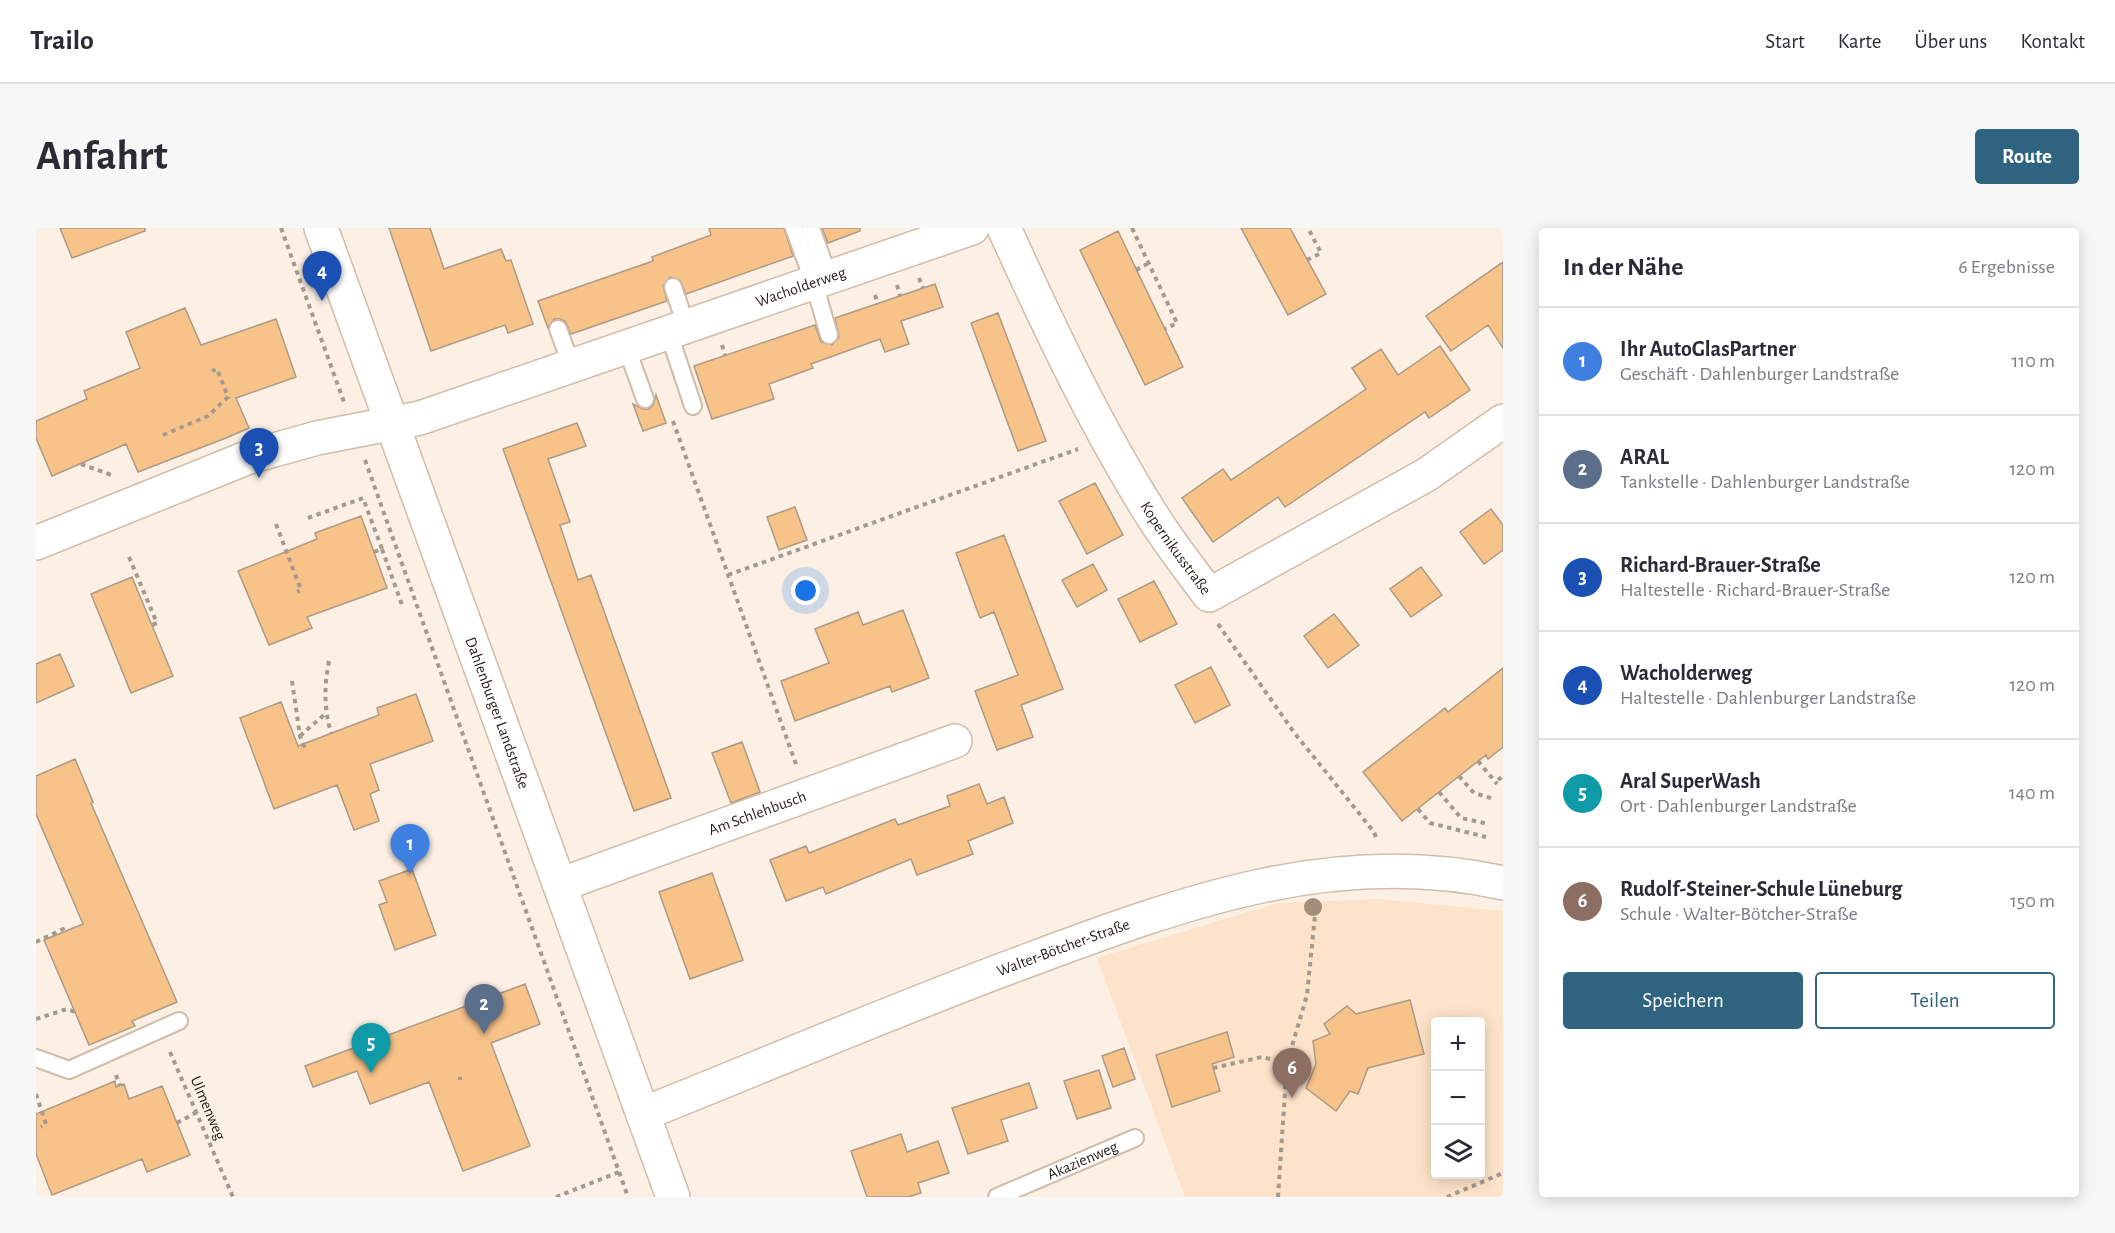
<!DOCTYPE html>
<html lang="de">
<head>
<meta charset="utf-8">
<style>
  :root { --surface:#fff; --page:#f7f7f7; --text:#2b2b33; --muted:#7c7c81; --line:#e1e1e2; --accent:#2e647f }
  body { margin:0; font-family:"Alegreya Sans",sans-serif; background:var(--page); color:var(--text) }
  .controls { position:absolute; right:18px; bottom:18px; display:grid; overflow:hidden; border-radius:6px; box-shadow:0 3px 15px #0003 }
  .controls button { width:54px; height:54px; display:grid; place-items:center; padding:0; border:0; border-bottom:2px solid var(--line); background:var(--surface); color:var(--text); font:30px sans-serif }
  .you { position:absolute; left:770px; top:363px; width:21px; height:21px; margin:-15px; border:4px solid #fff; border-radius:50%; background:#1a73e8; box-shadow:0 0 0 9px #1a73e833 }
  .badge { display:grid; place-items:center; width:39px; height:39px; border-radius:50%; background:var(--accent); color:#fff; font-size:20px; font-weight:700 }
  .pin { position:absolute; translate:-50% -50px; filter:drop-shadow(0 2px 3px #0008) }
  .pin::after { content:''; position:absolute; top:32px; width:21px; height:18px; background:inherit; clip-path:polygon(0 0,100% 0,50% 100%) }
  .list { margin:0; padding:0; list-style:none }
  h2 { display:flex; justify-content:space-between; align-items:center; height:78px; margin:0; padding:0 24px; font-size:26px }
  h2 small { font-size:20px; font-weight:400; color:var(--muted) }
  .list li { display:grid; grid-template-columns:39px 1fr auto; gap:18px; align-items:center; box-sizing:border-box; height:108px; padding:0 24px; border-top:2px solid var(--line) }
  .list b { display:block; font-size:22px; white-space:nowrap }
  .list p { margin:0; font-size:20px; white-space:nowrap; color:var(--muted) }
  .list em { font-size:20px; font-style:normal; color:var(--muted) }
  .actions { display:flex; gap:12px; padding:18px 24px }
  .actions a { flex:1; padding:14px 0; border:2px solid var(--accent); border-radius:6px; text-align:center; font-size:21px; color:var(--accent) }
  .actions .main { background:var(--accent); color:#fff }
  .icon { flex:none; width:33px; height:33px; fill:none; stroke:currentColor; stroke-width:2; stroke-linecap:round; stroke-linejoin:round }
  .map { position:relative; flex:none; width:1467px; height:969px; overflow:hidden; border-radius:6px }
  header { display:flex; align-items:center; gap:36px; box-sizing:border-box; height:84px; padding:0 30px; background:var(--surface); border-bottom:2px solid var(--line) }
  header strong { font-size:28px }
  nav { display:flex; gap:33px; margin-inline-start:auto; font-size:21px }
  .intro { display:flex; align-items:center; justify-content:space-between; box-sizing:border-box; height:144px; padding:0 36px }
  h1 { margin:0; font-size:42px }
  .button { padding:15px 27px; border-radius:6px; background:var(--accent); color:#fff; font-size:21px; font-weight:700 }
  main { display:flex; gap:36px; padding:0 36px }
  aside { flex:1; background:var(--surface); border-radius:6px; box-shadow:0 3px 15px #0003 }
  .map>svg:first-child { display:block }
  .built { fill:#fde3c9; fill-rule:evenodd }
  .building { fill:#f8c389; stroke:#ad9a87; stroke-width:1.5 }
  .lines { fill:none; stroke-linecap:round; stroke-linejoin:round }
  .lane-casing { stroke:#d0bda9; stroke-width:20 }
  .street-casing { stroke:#d0bda9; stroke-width:36 }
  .secondary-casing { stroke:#d0bda9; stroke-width:36 }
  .path { stroke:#a49a8f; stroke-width:4; stroke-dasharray:4.5 4.5; stroke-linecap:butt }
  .lane { stroke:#fff; stroke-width:16 }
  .street { stroke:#fff; stroke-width:33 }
  .secondary { stroke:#fff; stroke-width:33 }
  .tree { fill:#a28e77 }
  .labels { text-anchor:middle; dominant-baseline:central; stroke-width:4.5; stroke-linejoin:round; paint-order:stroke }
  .street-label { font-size:16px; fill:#251e16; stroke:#fcf0e4 }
</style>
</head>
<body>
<header>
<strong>Trailo</strong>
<nav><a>Start</a><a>Karte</a><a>Über uns</a><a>Kontakt</a></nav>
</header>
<div class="intro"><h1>Anfahrt</h1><a class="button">Route</a></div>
<main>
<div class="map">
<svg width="1467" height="969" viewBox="0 0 1467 969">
  <rect width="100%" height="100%" fill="#fcf0e4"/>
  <path class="built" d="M 1342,671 L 1467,683 L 1467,969 L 1149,969 L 1061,730 L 1242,675 ZM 1400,794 L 1444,794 L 1444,946 L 1400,946 Z"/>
  <path class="building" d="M 24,0 L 109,0 L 109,3 L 36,30 Z
    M 353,0 L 394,0 L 408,41 L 465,21 L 470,33 L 475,32 L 497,96 L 472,105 L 469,97 L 395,123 Z
    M 673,0 L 748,0 L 757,28 L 650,66 L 644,52 L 634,49 L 627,58 L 631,73 L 535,106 L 529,93 L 524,91 L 518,91 L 512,100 L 502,73 L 617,33 L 616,29 L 675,7 Z
    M 786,0 L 824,0 L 824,3 L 792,15 Z
    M 1205,0 L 1254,0 L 1290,66 L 1252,87 Z
    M 1082,3 L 1147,139 L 1109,157 L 1044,22 Z
    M 1467,34 L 1467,120 L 1452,97 L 1415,123 L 1390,88 Z
    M 899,56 L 907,79 L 865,93 L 873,116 L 849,124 L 844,111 L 775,136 L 777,140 L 733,156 L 738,171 L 676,191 L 658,138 L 779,97 L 785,114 L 796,117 L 803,109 L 799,90 Z
    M 149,80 L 165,117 L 240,91 L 260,149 L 200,170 L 213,200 L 190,210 L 102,244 L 90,216 L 16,248 L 0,210 L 0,193 L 51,171 L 48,163 L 104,140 L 90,104 Z
    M 962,85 L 1010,213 L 982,223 L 935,95 Z
    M 1404,118 L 1434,162 L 1393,190 L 1389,184 L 1249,279 L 1242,269 L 1177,314 L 1146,270 L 1187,241 L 1195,252 L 1330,161 L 1316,140 L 1345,121 L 1362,147 Z
    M 620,167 L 630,195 L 607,203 L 597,176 L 607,181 L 613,181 L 617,177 Z
    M 541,195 L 550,218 L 512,231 L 534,294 L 524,297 L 542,352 L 555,347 L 635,570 L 598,583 L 467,221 Z
    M 1059,255 L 1087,307 L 1051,326 L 1023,273 Z
    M 759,279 L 771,312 L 743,322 L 731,289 Z
    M 1455,281 L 1467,297 L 1467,322 L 1448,336 L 1424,304 Z
    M 325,288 L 351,360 L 271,389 L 276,400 L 233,417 L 202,343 L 281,311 L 279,305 Z
    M 968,307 L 1027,461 L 985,477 L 997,509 L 961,522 L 939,463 L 982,447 L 958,384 L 944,390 L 920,325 Z
    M 1057,336 L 1071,362 L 1041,379 L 1026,352 Z
    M 1385,339 L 1406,367 L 1375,389 L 1354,361 Z
    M 96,349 L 137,448 L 95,465 L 55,366 Z
    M 1118,353 L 1141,396 L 1104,414 L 1082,371 Z
    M 867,382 L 893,450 L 856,464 L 854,458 L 759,493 L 745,453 L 793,435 L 779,401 L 822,384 L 827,397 Z
    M 1298,386 L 1323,417 L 1292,440 L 1268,408 Z
    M 24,426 L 38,458 L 0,475 L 0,436 Z
    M 1175,439 L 1194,477 L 1159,495 L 1139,457 Z
    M 1467,440 L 1467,519 L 1452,531 L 1450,527 L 1366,593 L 1327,544 L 1409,480 L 1412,484 Z
    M 380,466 L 397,513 L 334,536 L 343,562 L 334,566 L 343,593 L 318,602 L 301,557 L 238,581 L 204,490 L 245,474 L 262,518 L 343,487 L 341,480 Z
    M 706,514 L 724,564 L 695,575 L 676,525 Z
    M 39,531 L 57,574 L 55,575 L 141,774 L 96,793 L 99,798 L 53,817 L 8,712 L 47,696 L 0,586 L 0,548 Z
    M 943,556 L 951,576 L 968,569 L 977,595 L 932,613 L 937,626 L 881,647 L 875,631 L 790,666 L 787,659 L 750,673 L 734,632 L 770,618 L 773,625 L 859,591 L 862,597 L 914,578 L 911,568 Z
    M 376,641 L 400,707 L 359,722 L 343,677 L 351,674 L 343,653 Z
    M 676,645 L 707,732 L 654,751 L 623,664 Z
    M 489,756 L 504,796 L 455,815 L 494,918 L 427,943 L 393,854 L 334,876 L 321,843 L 277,859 L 269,838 Z
    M 1374,772 L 1388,826 L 1332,840 L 1322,866 L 1314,863 L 1300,883 L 1270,860 L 1280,836 L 1277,813 L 1294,806 L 1288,796 L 1311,778 L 1320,786 Z
    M 1191,804 L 1198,829 L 1176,836 L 1184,863 L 1136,879 L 1120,827 Z
    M 1088,820 L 1099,851 L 1077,859 L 1066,828 Z
    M 1063,842 L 1075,880 L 1041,891 L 1028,853 Z
    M 79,853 L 80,859 L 88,856 L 93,871 L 126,858 L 154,927 L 111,944 L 106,931 L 16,967 L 0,926 L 0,886 Z
    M 993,855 L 1001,880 L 965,892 L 972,913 L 932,926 L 916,880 Z
    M 865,906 L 871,924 L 902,913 L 913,945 L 882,955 L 885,965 L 872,969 L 831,969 L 815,923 Z"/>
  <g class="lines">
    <g class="lane-casing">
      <g id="lane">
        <path d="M 758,0 L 778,55 L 793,107"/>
        <path d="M 775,0 L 793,50"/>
        <path d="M 637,59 L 651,100"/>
        <path d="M 522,101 L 536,139"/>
        <path d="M 633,106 L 657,178"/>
        <path d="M 591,121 L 609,171"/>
        <path d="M 0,830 L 33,842 L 143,793"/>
        <path id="s1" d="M 961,969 L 1099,910"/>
      </g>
    </g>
    <g class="street-casing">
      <g id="street">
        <path id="s2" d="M 968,0 C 1013,99 1059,197 1117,289 C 1134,316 1154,341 1173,367 L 1390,247 L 1467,193"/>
        <path id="s3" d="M 0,315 L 213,229 L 281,210 L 384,190 L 936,0"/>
        <path id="s4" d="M 524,657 L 919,513"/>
        <path id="s5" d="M 607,886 C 732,836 856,783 982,736 C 1141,677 1295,617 1467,655"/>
      </g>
    </g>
    <g class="secondary-casing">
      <g id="secondary">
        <path id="s6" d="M 285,0 L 637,969"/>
      </g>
    </g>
    <path class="path" d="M 245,0 L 308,174
      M 1096,0 L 1141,95 L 1129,101
      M 1271,32 L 1285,25 L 1272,0
      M 1100,42 L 1113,35
      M 883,50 L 887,60
      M 861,57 L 864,68
      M 839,67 L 842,76
      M 686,117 L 689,127
      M 637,193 L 761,539
      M 127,207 L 172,188 L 192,169 L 181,141 L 176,143
      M 329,232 L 592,969
      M 45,236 L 78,248
      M 272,290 L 327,270 L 346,321 L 338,324
      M 240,296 L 265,362 L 261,364
      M 346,321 L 366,377
      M 93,329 L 121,395 L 116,397
      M 692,347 L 1042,221
      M 1182,396 L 1257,503 L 1338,604 L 1341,612
      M 293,433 C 288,459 288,480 295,505
      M 256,453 L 264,508 L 268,518 L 262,519
      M 264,508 L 289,486
      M 1442,533 L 1461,556
      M 1423,548 L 1438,565 L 1458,571
      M 1462,552 L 1467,548
      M 1403,564 L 1425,590 L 1453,596
      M 1382,581 L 1394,595 L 1450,609
      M 0,714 L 27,701 L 28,703
      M 0,791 L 31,781 L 39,784
      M 134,824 L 197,969
      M 1177,840 L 1226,829 L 1251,835
      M 80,847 L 84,858
      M 424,849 L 424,852
      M 0,866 L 10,896 L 5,899
      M 141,895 L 161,884
      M 520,969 L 583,944
      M 1242,969 L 1251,835 L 1271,767 L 1279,687 L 1285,680
      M 1411,969 L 1467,945"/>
    <use href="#lane" class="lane"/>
    <use href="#street" class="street"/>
    <use href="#secondary" class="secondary"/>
  </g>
  <circle class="tree" cx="1277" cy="679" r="9"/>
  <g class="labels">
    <g class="street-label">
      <text stroke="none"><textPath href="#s3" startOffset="808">Wacholderweg</textPath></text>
      <text stroke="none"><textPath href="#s2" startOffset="364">Kopernikusstraße</textPath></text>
      <text stroke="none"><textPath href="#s6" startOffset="516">Dahlenburger Landstraße</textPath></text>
      <text stroke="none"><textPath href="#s4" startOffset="210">Am Schlehbusch</textPath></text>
      <text stroke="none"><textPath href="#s5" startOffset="452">Walter-Bötcher-Straße</textPath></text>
      <text transform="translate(172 880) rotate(67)">Ulmenweg</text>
      <text stroke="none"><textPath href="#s1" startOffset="93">Akazienweg</textPath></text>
    </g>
  </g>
</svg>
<div class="controls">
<button>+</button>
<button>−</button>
<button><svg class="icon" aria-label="layers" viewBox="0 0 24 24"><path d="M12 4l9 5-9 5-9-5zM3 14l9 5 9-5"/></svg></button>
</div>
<div class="you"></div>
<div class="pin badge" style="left:374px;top:646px;background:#3f7fe0">1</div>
<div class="pin badge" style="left:448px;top:806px;background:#5c6f8a">2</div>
<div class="pin badge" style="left:223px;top:250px;background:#1a4fb4">3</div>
<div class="pin badge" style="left:286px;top:73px;background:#1a4fb4">4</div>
<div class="pin badge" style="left:335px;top:845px;background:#0f9aa8">5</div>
<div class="pin badge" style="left:1256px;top:870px;background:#8d6e63">6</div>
</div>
<aside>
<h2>In der Nähe<small>6 Ergebnisse</small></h2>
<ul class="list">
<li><span class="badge" style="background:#3f7fe0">1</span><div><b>Ihr AutoGlasPartner</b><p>Geschäft · Dahlenburger Landstraße</p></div><em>110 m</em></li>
<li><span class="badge" style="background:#5c6f8a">2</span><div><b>ARAL</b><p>Tankstelle · Dahlenburger Landstraße</p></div><em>120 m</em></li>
<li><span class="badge" style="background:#1a4fb4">3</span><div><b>Richard-Brauer-Straße</b><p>Haltestelle · Richard-Brauer-Straße</p></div><em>120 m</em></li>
<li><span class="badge" style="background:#1a4fb4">4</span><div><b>Wacholderweg</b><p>Haltestelle · Dahlenburger Landstraße</p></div><em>120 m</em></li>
<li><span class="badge" style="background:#0f9aa8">5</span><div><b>Aral SuperWash</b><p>Ort · Dahlenburger Landstraße</p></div><em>140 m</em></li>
<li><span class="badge" style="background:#8d6e63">6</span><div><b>Rudolf-Steiner-Schule Lüneburg</b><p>Schule · Walter-Bötcher-Straße</p></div><em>150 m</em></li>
</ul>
<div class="actions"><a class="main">Speichern</a><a>Teilen</a></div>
</aside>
</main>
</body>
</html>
